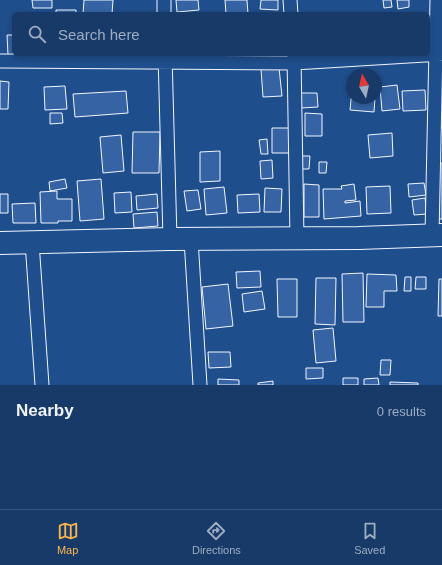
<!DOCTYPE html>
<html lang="en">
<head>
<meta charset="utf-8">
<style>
  :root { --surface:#173a69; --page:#20416f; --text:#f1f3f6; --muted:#9eadc0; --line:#36547d; --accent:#ffb74d }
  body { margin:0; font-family:Arial,sans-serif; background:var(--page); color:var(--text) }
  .compass { position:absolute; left:346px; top:68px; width:36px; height:36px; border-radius:50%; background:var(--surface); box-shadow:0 2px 6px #0003; rotate:351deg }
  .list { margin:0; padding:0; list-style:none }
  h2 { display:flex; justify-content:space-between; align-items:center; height:52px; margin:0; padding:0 16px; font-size:17px }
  h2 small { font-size:13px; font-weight:400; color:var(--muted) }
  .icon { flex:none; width:22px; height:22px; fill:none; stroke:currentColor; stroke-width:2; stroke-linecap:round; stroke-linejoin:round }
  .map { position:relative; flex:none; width:442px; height:385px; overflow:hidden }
  .search { position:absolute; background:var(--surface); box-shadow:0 2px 6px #0003; left:12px; right:12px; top:12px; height:44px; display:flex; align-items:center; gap:10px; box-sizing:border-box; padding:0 14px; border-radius:6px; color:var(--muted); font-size:15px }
  .sheet { height:124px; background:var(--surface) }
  nav { display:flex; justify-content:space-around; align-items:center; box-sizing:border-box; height:56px; border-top:1px solid var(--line); background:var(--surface); font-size:11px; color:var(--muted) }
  nav a { display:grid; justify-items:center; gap:2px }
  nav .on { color:var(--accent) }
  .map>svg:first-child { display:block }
  .building { fill:#3563a3; stroke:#f2f6ff }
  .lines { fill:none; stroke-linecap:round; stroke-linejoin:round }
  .minor-casing { stroke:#f2f6ff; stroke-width:15 }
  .trunk-casing { stroke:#f2f6ff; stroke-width:24 }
  .minor { stroke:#1f4e8c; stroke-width:13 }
  .trunk { stroke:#1f4e8c; stroke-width:22 }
</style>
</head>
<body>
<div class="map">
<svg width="442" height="385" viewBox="0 0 442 385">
  <rect width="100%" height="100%" fill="#1f4e8c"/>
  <path class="building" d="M 32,0 L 52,0 L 52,8 L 33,8 Z
    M 84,0 L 113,0 L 112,14 L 83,14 Z
    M 176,0 L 198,0 L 199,10 L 177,12 Z
    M 225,0 L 247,0 L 248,14 L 226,14 Z
    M 261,0 L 278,0 L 278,10 L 260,9 Z
    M 383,0 L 391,0 L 392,7 L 384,8 Z
    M 397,0 L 409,0 L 409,7 L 398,9 Z
    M 56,10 L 76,10 L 76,14 L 56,14 Z
    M 7,35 L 14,35 L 14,54 L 24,55 L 8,55 Z
    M 279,68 L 282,96 L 263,97 L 261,69 Z
    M 0,81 L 9,82 L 8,109 L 0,109 Z
    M 397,85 L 400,109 L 382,111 L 380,87 Z
    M 65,86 L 67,109 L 45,110 L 44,87 Z
    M 352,89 L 352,98 L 375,98 L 374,112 L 350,110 Z
    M 425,90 L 426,110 L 403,111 L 402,91 Z
    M 126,91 L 128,113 L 75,117 L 73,94 Z
    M 300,93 L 317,93 L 318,107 L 301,108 Z
    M 440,112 L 442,112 L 442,128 L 441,128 Z
    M 50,113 L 62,113 L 63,123 L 50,124 Z
    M 305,113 L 322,114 L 322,136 L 305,136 Z
    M 272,128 L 290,128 L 289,153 L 272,153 Z
    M 133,132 L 160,132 L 159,173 L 132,173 Z
    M 392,133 L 393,156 L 370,158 L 368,135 Z
    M 121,135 L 124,171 L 103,173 L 100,137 Z
    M 267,139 L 268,154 L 261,154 L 259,140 Z
    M 220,151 L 220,181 L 200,182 L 200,152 Z
    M 300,156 L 310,156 L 309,169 L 300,169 Z
    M 272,160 L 273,178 L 261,179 L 260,161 Z
    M 319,162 L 327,162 L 326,173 L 319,173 Z
    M 437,163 L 442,163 L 442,219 L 438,219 Z
    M 65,179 L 67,188 L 50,191 L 49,182 Z
    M 101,179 L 104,219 L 80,221 L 77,181 Z
    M 424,183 L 426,195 L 409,197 L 408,184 Z
    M 304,184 L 319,185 L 319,217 L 304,217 Z
    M 354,184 L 356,200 L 345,201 L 345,203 L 360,201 L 361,216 L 324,219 L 323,189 L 342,189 L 341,186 Z
    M 390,186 L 391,213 L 367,214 L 366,187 Z
    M 224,187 L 227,213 L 206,215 L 204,189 Z
    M 265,188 L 282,189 L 281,212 L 264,212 Z
    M 198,190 L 201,209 L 187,211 L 184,191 Z
    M 57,191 L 57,199 L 72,199 L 72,221 L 58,221 L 58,223 L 41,223 L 40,192 Z
    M 131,192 L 132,212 L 115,213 L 114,193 Z
    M 0,194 L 8,194 L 8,213 L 0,213 Z
    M 157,194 L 158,208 L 137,210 L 136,196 Z
    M 259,194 L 260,212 L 238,213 L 237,195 Z
    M 425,198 L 427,214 L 414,215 L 412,200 Z
    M 35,203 L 36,223 L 13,223 L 12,204 Z
    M 157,212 L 158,226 L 134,228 L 133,214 Z
    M 260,271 L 261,287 L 237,288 L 236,272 Z
    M 363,273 L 364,322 L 343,322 L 342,274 Z
    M 367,274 L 396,275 L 397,291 L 384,291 L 384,307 L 366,307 Z
    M 405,277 L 411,277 L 411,291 L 404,291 Z
    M 416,277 L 426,277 L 426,289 L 415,289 Z
    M 316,278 L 336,278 L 335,325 L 315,324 Z
    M 277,279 L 297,279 L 297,317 L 278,317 Z
    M 439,279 L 442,279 L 442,316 L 438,316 Z
    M 228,284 L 233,326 L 206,329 L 202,287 Z
    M 262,291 L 265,309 L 244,312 L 242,294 Z
    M 333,328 L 336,361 L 316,363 L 313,330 Z
    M 208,352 L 230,352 L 231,367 L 209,368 Z
    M 381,360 L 391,360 L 390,375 L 380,375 Z
    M 306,368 L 323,368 L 323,378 L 306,379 Z
    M 343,378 L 358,378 L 358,385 L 343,385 Z
    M 378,378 L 379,385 L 364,385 L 364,379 Z
    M 218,379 L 239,380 L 239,385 L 218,385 Z
    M 273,381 L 273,385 L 258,385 L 258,383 Z
    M 390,382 L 418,383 L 418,385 L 390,385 Z"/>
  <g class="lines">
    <g class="minor-casing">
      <path id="minor" d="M 164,0 L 164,14
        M 290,0 L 291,14
        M 165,55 L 170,239
        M 294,56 L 297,239
        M 0,61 L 294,63 L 442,54
        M 432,235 L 437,0
        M 191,239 L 200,385
        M 32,242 L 42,385"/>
    </g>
    <g class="trunk-casing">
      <path id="trunk" d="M 0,243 L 170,239 L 359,238 L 442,235"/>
    </g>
    <use href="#minor" class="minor"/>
    <use href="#trunk" class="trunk"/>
  </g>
</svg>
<svg class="compass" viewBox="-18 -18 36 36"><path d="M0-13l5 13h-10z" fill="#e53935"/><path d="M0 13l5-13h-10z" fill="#9eadc0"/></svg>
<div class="search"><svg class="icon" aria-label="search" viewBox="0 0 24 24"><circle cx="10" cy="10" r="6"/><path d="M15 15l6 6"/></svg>Search here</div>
</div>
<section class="sheet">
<h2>Nearby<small>0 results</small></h2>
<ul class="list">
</ul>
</section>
<nav>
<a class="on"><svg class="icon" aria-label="map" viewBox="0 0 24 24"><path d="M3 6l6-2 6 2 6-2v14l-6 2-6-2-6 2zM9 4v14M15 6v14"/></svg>Map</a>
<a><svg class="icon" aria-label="directions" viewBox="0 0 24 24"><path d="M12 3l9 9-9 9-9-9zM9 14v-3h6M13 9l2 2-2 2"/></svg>Directions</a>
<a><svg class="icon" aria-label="saved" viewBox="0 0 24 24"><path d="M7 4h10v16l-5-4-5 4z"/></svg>Saved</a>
</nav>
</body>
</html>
